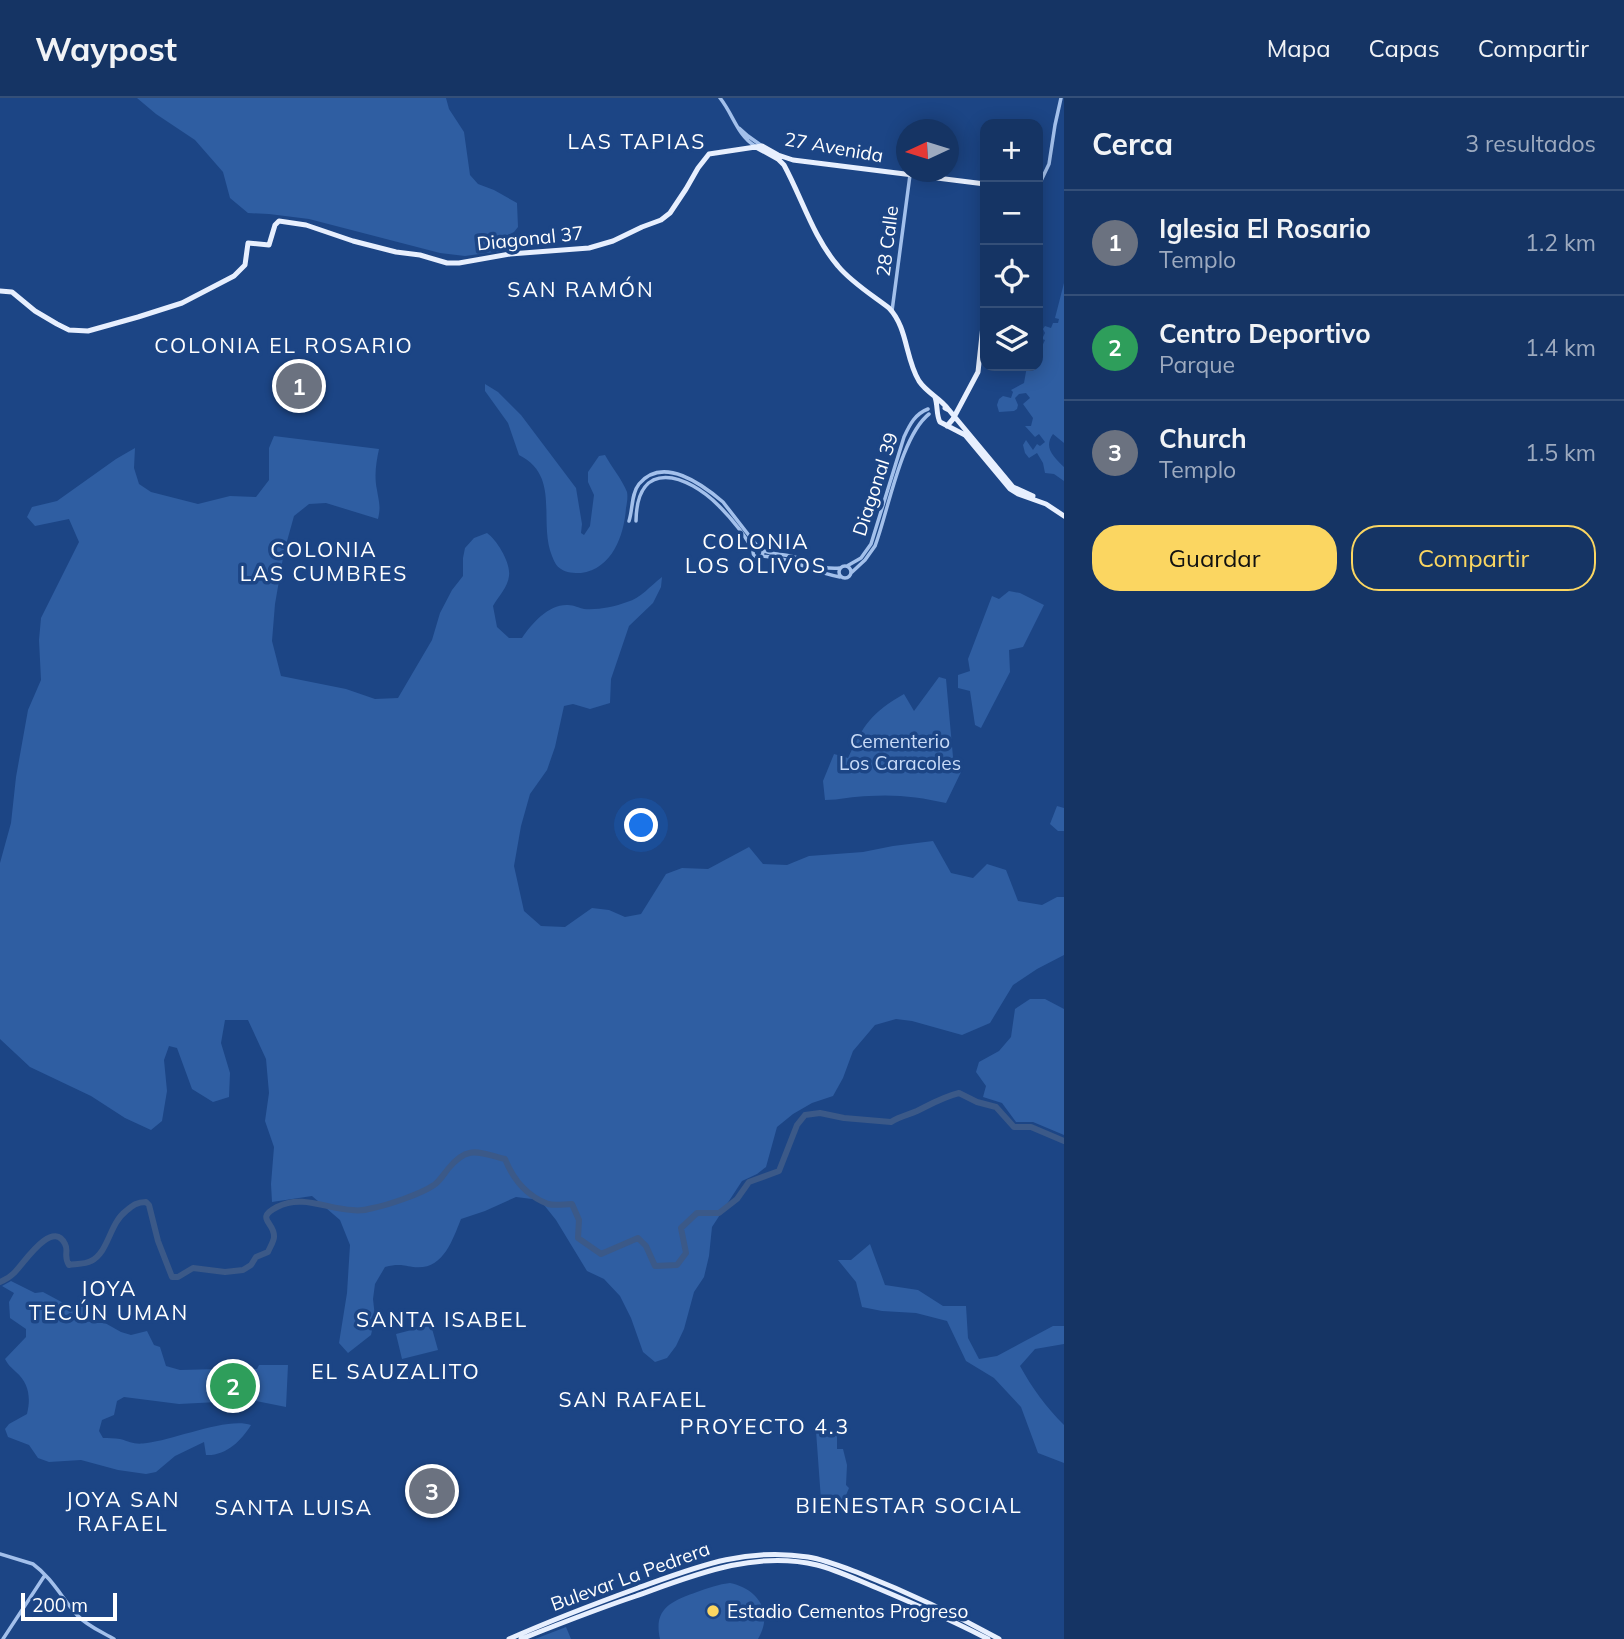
<!DOCTYPE html>
<html lang="es">
<head>
<meta charset="utf-8">
<style>
  :root { --surface:#153464; --page:#223f6d; --text:#f1f3f6; --muted:#9daabf; --line:#344f78; --accent:#fbd661 }
  body { margin:0; font-family:Mulish,sans-serif; background:var(--page); color:var(--text) }
  .controls { position:absolute; right:21px; top:21px; display:grid; overflow:hidden; border-radius:14px; box-shadow:0 4px 18px #0003 }
  .controls button { width:63px; height:63px; display:grid; place-items:center; padding:0; border:0; border-bottom:2px solid var(--line); background:var(--surface); color:var(--text); font:35px sans-serif }
  .compass { position:absolute; left:896px; top:21px; width:63px; height:63px; border-radius:50%; background:var(--surface); box-shadow:0 4px 18px #0003; rotate:266deg }
  .scale { position:absolute; left:21px; bottom:18px; width:96px; box-sizing:border-box; padding-left:7px; border:4px solid #fff; border-top:0; font-size:19px; line-height:24px; white-space:nowrap; color:#fff; -webkit-text-stroke:5px #1c4585; paint-order:stroke }
  .you { position:absolute; left:642px; top:728px; width:24px; height:24px; margin:-18px; border:5px solid #fff; border-radius:50%; background:#1a73e8; box-shadow:0 0 0 10px #1a73e833 }
  .badge { display:grid; place-items:center; width:46px; height:46px; border-radius:50%; background:var(--accent); color:#fff; font-size:23px; font-weight:700 }
  .pin { position:absolute; translate:-50% -50%; border:4px solid #fff; box-shadow:0 2px 7px #0006 }
  .list { margin:0; padding:0; list-style:none }
  h2 { display:flex; justify-content:space-between; align-items:center; height:91px; margin:0; padding:0 28px; font-size:30px }
  h2 small { font-size:23px; font-weight:400; color:var(--muted) }
  .list li { display:grid; grid-template-columns:46px 1fr auto; gap:21px; align-items:center; box-sizing:border-box; height:105px; padding:0 28px; border-top:2px solid var(--line) }
  .list b { display:block; font-size:26px; white-space:nowrap }
  .list p { margin:0; font-size:23px; white-space:nowrap; color:var(--muted) }
  .list em { font-size:23px; font-style:normal; color:var(--muted) }
  .actions { display:flex; gap:14px; padding:21px 28px }
  .actions a { flex:1; padding:16px 0; border:2px solid var(--accent); border-radius:28px; text-align:center; font-size:24px; color:var(--accent) }
  .actions .main { background:var(--accent); color:#111 }
  .icon { flex:none; width:38px; height:38px; fill:none; stroke:currentColor; stroke-width:2; stroke-linecap:round; stroke-linejoin:round }
  .map { position:relative; flex:none; width:1064px; height:1541px; overflow:hidden }
  header { display:flex; align-items:center; gap:42px; box-sizing:border-box; height:98px; padding:0 35px; background:var(--surface); border-bottom:2px solid var(--line) }
  header strong { font-size:33px }
  nav { display:flex; gap:38px; margin-inline-start:auto; font-size:24px }
  main { display:flex }
  aside { flex:1; background:var(--surface) }
  .map>svg:first-child { display:block }
  .green { fill:#2f5ea2 }
  .lines { fill:none; stroke-linecap:round; stroke-linejoin:round }
  .river { stroke:#3b5988; stroke-width:6 }
  .minor { stroke:#a3c0eb; stroke-width:3.5 }
  .major { stroke:#e7effe; stroke-width:5 }
  .poi-dot { fill:#fbd661; stroke:#1c4585; stroke-width:2.5 }
  .labels { text-anchor:middle; dominant-baseline:central; stroke-width:7; stroke-linejoin:round; paint-order:stroke }
  .street-label { font-size:19px; fill:#fff; stroke:#1c4585 }
  .park-label { font-size:19px; fill:#c8dbf8; stroke:#1c4585 }
  .poi-label { font-size:19px; fill:#fff; stroke:#1c4585; text-anchor:start }
  .neighbourhood-label { font-size:21px; letter-spacing:2px; fill:#fff; stroke:#1c4585 }
</style>
</head>
<body>
<header>
<strong>Waypost</strong>
<nav><a>Mapa</a><a>Capas</a><a>Compartir</a></nav>
</header>
<main>
<div class="map">
<svg width="1064" height="1541" viewBox="0 0 1064 1541">
  <rect width="100%" height="100%" fill="#1c4585"/>
  <path class="green" d="M 137,0 L 446,0 L 449,11 L 464,34 L 470,77 L 478,86 L 494,92 L 517,105 L 518,129 L 514,134 L 500,141 L 501,153 L 465,158 L 440,155 L 309,121 L 269,116 L 248,115 L 230,100 L 223,74 L 195,42 L 156,16 Z
    M 1064,185 L 1064,345 L 1053,336 C 1043,350 1054,359 1064,369 L 1064,383 L 1054,376 L 1045,375 L 1043,365 L 1037,355 L 1029,360 L 1025,355 L 1023,347 L 1026,342 L 1033,352 L 1037,346 L 1040,348 L 1045,344 L 1039,336 L 1035,339 L 1025,328 L 1031,328 L 1033,320 L 1023,306 L 1030,300 L 1026,295 L 1019,296 L 1015,300 L 1018,307 L 1017,311 L 1014,313 L 999,314 L 997,307 L 999,301 L 1003,298 L 1011,300 L 1013,294 L 1011,292 L 1024,285 L 1027,268 L 1038,268 L 1038,248 L 1039,255 L 1045,242 L 1042,241 L 1045,235 L 1043,231 L 1045,228 L 1051,230 L 1053,225 L 1058,225 L 1059,221 L 1055,220 Z
    M 485,286 L 498,294 L 521,317 L 576,390 L 582,426 L 581,435 L 584,437 L 590,428 L 594,397 L 588,384 L 588,374 L 599,358 L 605,357 C 611,368 623,383 627,394 C 628,399 627,405 626,410 C 624,438 612,471 581,475 C 574,475 566,475 561,471 C 556,468 554,463 552,458 C 538,423 561,378 519,357 L 508,325 L 485,293 Z
    M 274,338 L 379,351 C 376,365 374,378 377,392 C 379,405 381,408 378,421 L 326,405 L 309,406 L 294,418 L 284,454 L 275,506 L 272,543 L 281,578 L 346,591 L 375,601 L 398,600 L 432,542 L 440,515 L 452,492 L 463,478 L 463,460 L 465,450 L 474,440 L 487,435 C 497,442 511,465 509,478 C 508,489 498,499 493,508 L 497,529 L 509,540 L 522,540 C 532,525 549,506 568,507 C 574,507 579,510 584,511 C 598,512 614,509 627,504 C 641,500 650,488 662,479 L 661,489 L 653,505 L 629,528 L 611,581 L 610,605 L 590,611 L 573,606 L 564,608 L 555,649 L 547,672 L 530,696 L 521,728 L 514,768 L 524,813 L 541,828 L 565,829 L 592,810 L 609,812 L 625,819 L 641,816 L 666,776 L 682,770 L 708,771 L 749,749 L 763,766 L 787,767 L 809,758 L 863,754 L 893,748 L 933,743 L 951,775 L 973,780 L 987,766 L 1006,772 L 1018,803 L 1042,807 L 1057,799 L 1064,799 L 1064,857 L 1037,871 L 1013,887 L 990,925 L 962,937 L 912,923 L 896,921 L 875,927 L 853,953 L 843,980 L 833,998 L 812,1005 L 793,1016 L 777,1029 L 766,1069 L 757,1076 L 742,1083 L 712,1129 L 709,1158 L 704,1179 L 694,1194 L 684,1231 L 676,1248 L 667,1260 L 655,1264 L 643,1254 L 631,1220 L 620,1198 L 604,1181 L 587,1173 L 556,1122 L 540,1102 L 516,1099 L 485,1113 L 461,1121 C 452,1143 443,1173 413,1169 C 400,1167 398,1166 385,1169 L 375,1186 L 373,1201 L 375,1219 L 371,1237 L 348,1255 L 339,1245 L 347,1195 L 350,1147 L 340,1122 L 312,1098 L 272,1104 L 271,1086 L 274,1049 L 265,1023 L 269,995 L 266,961 L 248,922 L 225,922 L 221,945 L 230,975 L 229,999 L 213,1004 L 192,991 L 177,950 L 169,948 L 164,962 L 167,993 L 162,1023 L 151,1032 L 125,1020 L 91,998 L 30,969 L 0,941 L 0,765 L 11,725 L 16,679 L 28,612 L 41,582 L 39,542 L 41,520 L 79,444 L 69,421 L 35,428 L 27,419 L 32,409 L 57,403 L 116,361 L 135,350 L 134,370 L 139,386 L 151,394 L 198,406 L 230,398 L 256,399 L 269,382 L 269,350 Z
    M 1009,493 L 1020,495 L 1044,507 L 1023,549 L 1009,552 L 1010,574 L 981,630 L 975,627 L 970,593 L 958,590 L 958,577 L 970,573 L 968,561 L 992,498 L 999,501 Z
    M 939,579 L 946,581 L 954,670 L 961,674 L 946,705 C 920,699 895,696 869,698 C 854,698 839,702 825,702 L 823,683 L 834,656 L 848,660 C 864,626 871,615 904,596 L 914,613 Z
    M 1057,708 L 1064,710 L 1064,733 L 1058,733 L 1050,726 Z
    M 1030,901 L 1045,901 L 1064,911 L 1064,1037 L 1033,1024 L 1016,1024 L 1002,1005 L 983,999 L 986,988 L 976,974 L 979,964 L 999,953 L 1011,939 L 1015,911 Z
    M 870,1146 L 885,1187 L 918,1192 L 943,1208 L 966,1208 L 968,1240 L 979,1261 L 997,1258 L 1053,1228 L 1064,1228 L 1064,1246 L 1035,1251 L 1020,1268 C 1032,1290 1046,1309 1064,1327 L 1064,1365 L 1038,1355 L 1021,1309 L 994,1280 L 966,1263 L 947,1223 L 916,1215 L 882,1213 L 862,1209 L 856,1184 L 838,1162 L 851,1162 Z
    M 11,1183 L 35,1195 L 43,1194 L 69,1208 L 85,1209 L 102,1206 L 101,1213 L 93,1216 L 86,1223 L 94,1225 L 105,1225 L 121,1234 L 131,1237 L 147,1233 L 154,1247 L 160,1249 L 166,1268 L 180,1272 L 219,1271 L 257,1271 L 259,1267 L 288,1267 L 286,1309 L 256,1303 L 237,1303 L 179,1306 L 124,1299 L 117,1303 L 114,1317 L 102,1322 L 99,1333 L 103,1340 C 108,1340 114,1340 120,1341 C 131,1344 134,1347 147,1345 C 174,1342 227,1319 251,1327 C 241,1343 226,1358 206,1357 L 204,1344 L 175,1358 L 156,1374 L 146,1376 L 118,1372 L 81,1362 L 49,1364 L 38,1360 L 29,1347 L 8,1339 L 5,1331 L 9,1326 L 27,1316 C 31,1300 29,1285 16,1274 C 11,1269 8,1267 5,1261 L 26,1239 L 26,1231 L 10,1220 L 9,1204 L 14,1195 L 2,1188 Z
    M 431,1227 L 438,1252 L 402,1261 L 396,1236 Z
    M 816,1333 L 837,1335 L 837,1351 L 843,1351 L 847,1367 L 846,1387 L 849,1390 L 844,1402 L 821,1402 Z
    M 730,1485 C 758,1491 774,1514 758,1541 L 660,1541 C 653,1510 672,1503 697,1494 C 708,1490 719,1486 730,1485 Z
    M 566,1529 L 571,1541 L 535,1541 Z"/>
  <g class="lines">
    <path class="river" d="M 0,1184 C 5,1182 10,1179 14,1175 C 22,1168 52,1120 65,1146 C 69,1153 63,1158 69,1167 C 76,1166 86,1166 91,1163 C 109,1154 109,1126 126,1113 C 133,1107 137,1104 146,1104 L 149,1107 L 158,1143 L 172,1179 L 178,1179 L 193,1170 L 225,1174 L 243,1172 L 251,1167 L 256,1159 L 268,1154 C 270,1149 274,1143 274,1139 C 275,1124 254,1121 277,1109 C 302,1096 327,1111 352,1112 C 358,1113 366,1112 373,1110 C 388,1107 421,1096 434,1087 C 439,1084 444,1076 448,1071 C 467,1047 478,1054 505,1061 C 513,1081 527,1098 548,1106 C 555,1108 565,1106 572,1106 L 579,1122 L 578,1140 L 601,1156 L 638,1140 L 646,1148 L 655,1168 L 677,1167 L 686,1155 L 681,1130 L 697,1115 L 719,1115 L 737,1101 L 749,1084 L 779,1073 L 797,1027 L 805,1017 L 820,1015 L 844,1020 L 891,1024 C 900,1018 908,1017 917,1013 C 931,1006 943,999 959,995 L 977,1004 L 996,1009 L 1014,1029 L 1031,1029 L 1064,1043"/>
    <path class="minor" d="M 720,0 C 733,16 737,37 755,48
      M 739,30 L 748,38 L 762,48
      M 1038,89 L 1049,66 L 1055,27 L 1061,0
      M 892,213 L 910,77
      M 629,423 C 633,411 631,396 639,386 C 663,357 703,387 723,404 L 758,449
      M 636,423 C 637,359 687,376 719,408 C 732,421 744,436 753,452
      M753 454a5 5 0 1 1 10 0a5 5 0 1 1-10 0Z
      M 762,452 C 771,456 780,456 790,458 C 810,462 818,472 840,470
      M 761,458 C 790,459 812,474 840,479
      M839 474a6 6 0 1 1 12 0a6 6 0 1 1-12 0Z
      M 847,468 L 861,460 L 871,446 L 904,339 C 910,326 915,316 928,311
      M 851,475 L 865,462 L 875,448 C 888,414 901,338 929,316
      M 0,1456 L 33,1466 C 52,1480 62,1500 77,1517 C 87,1528 102,1534 114,1541
      M 3,1541 L 45,1477"/>
    <path class="major" d="M 756,49 L 778,61 L 784,67 C 802,100 813,139 838,168 C 851,184 872,197 889,210 C 908,230 905,260 919,283 C 927,295 940,300 948,311
      M 0,193 L 12,194 L 35,213 L 57,226 L 69,232 L 88,233 L 138,219 L 182,205 L 234,178 L 245,167 L 248,145 L 269,147 L 275,127 L 279,123 L 306,127 L 353,143 L 396,154 L 420,157 L 447,165 L 459,165 L 510,156 L 589,150 L 613,143 L 642,129 L 661,122 L 670,115 L 686,91 L 698,70 L 709,56 L 762,48 L 778,57 L 793,62 L 985,86
      M 935,299 C 938,307 936,317 940,324 L 965,337 L 1010,391 L 1018,396 L 1046,406 L 1064,418
      M 945,310 L 949,312 L 1013,389 L 1033,398
      M 947,328 L 953,321 L 978,274 L 985,209
      M 509,1541 C 552,1522 594,1506 638,1490 C 696,1469 745,1449 808,1459 C 826,1462 843,1469 859,1475 C 907,1494 954,1516 999,1541
      M 521,1541 C 559,1526 597,1511 636,1498 C 694,1477 754,1452 817,1467 C 837,1472 857,1482 877,1490 C 915,1506 951,1522 988,1541"/>
  </g>
  <circle class="poi-dot" cx="713" cy="1513" r="7"/>
  <g class="labels">
    <g class="street-label">
      <text transform="translate(834 49) rotate(10)">27 Avenida</text>
      <text transform="translate(530 140) rotate(-6)">Diagonal 37</text>
      <text transform="translate(887 143) rotate(-83)">28 Calle</text>
      <text transform="translate(875 386) rotate(-72)">Diagonal 39</text>
      <text transform="translate(630 1478) rotate(-20)">Bulevar La Pedrera</text>
    </g>
    <g class="park-label">
      <text x="900" y="643">Cementerio<tspan x="900" dy="22">Los Caracoles</tspan></text>
    </g>
    <g class="poi-label">
      <text x="727" y="1513">Estadio Cementos Progreso</text>
    </g>
    <g class="neighbourhood-label">
      <text x="637" y="43">LAS TAPIAS</text>
      <text x="581" y="191">SAN RAMÓN</text>
      <text x="284" y="247">COLONIA EL ROSARIO</text>
      <text x="756" y="443">COLONIA<tspan x="756" dy="24">LOS OLIVOS</tspan></text>
      <text x="324" y="451">COLONIA<tspan x="324" dy="24">LAS CUMBRES</tspan></text>
      <text x="109" y="1190">JOYA<tspan x="109" dy="24">TECÚN UMAN</tspan></text>
      <text x="442" y="1221">SANTA ISABEL</text>
      <text x="396" y="1273">EL SAUZALITO</text>
      <text x="633" y="1301">SAN RAFAEL</text>
      <text x="765" y="1328">PROYECTO 4.3</text>
      <text x="123" y="1401">JOYA SAN<tspan x="123" dy="24">RAFAEL</tspan></text>
      <text x="909" y="1407">BIENESTAR SOCIAL</text>
      <text x="294" y="1409">SANTA LUISA</text>
    </g>
  </g>
</svg>
<div class="controls">
<button>+</button>
<button>−</button>
<button><svg class="icon" aria-label="locate" viewBox="0 0 24 24"><circle cx="12" cy="12" r="6"/><path d="M12 2v4M12 18v4M2 12h4M18 12h4"/></svg></button>
<button><svg class="icon" aria-label="layers" viewBox="0 0 24 24"><path d="M12 4l9 5-9 5-9-5zM3 14l9 5 9-5"/></svg></button>
</div>
<svg class="compass" viewBox="-18 -18 36 36"><path d="M0-13l5 13h-10z" fill="#e53935"/><path d="M0 13l5-13h-10z" fill="#9daabf"/></svg>
<div class="scale">200 m</div>
<div class="you"></div>
<div class="pin badge" style="left:299px;top:288px;background:#6b7280">1</div>
<div class="pin badge" style="left:233px;top:1288px;background:#2e9e5b">2</div>
<div class="pin badge" style="left:432px;top:1393px;background:#6b7280">3</div>
</div>
<aside>
<h2>Cerca<small>3 resultados</small></h2>
<ul class="list">
<li><span class="badge" style="background:#6b7280">1</span><div><b>Iglesia El Rosario</b><p>Templo</p></div><em>1.2 km</em></li>
<li><span class="badge" style="background:#2e9e5b">2</span><div><b>Centro Deportivo</b><p>Parque</p></div><em>1.4 km</em></li>
<li><span class="badge" style="background:#6b7280">3</span><div><b>Church</b><p>Templo</p></div><em>1.5 km</em></li>
</ul>
<div class="actions"><a class="main">Guardar</a><a>Compartir</a></div>
</aside>
</main>
</body>
</html>
